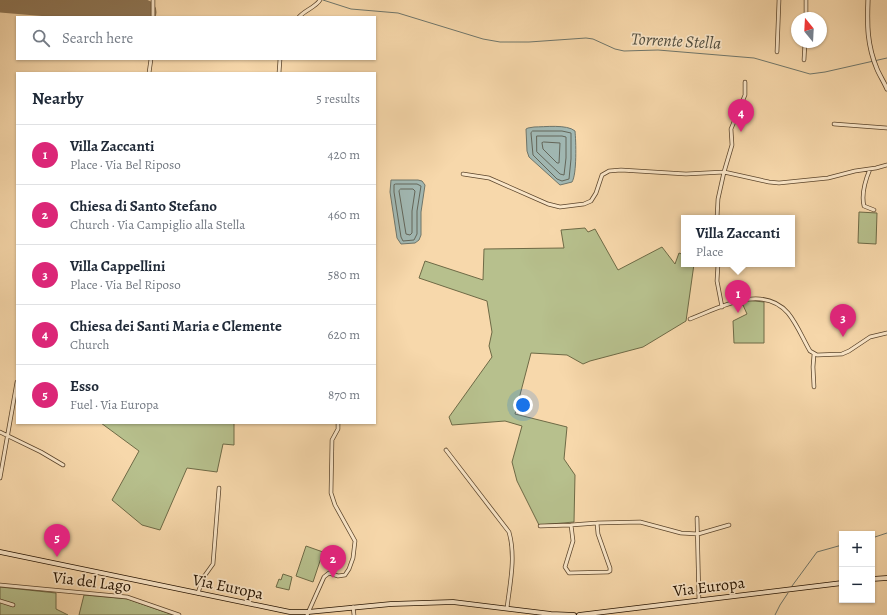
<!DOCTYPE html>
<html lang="en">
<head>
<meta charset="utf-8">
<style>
  :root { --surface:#fff; --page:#f6f6f7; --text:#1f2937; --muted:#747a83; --line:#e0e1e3; --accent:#db2777 }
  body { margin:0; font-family:Alegreya,serif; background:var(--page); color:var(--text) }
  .controls { position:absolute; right:12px; bottom:12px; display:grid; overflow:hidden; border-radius:0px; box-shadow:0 1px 3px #0004 }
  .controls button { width:36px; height:36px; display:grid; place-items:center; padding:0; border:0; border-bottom:1px solid var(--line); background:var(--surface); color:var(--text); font:20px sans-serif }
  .compass { position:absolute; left:791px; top:12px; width:36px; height:36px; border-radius:50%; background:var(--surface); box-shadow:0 1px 3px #0004; rotate:342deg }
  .you { position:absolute; left:523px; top:405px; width:14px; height:14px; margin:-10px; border:3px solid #fff; border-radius:50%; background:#1a73e8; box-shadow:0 0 0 6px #1a73e833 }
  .badge { display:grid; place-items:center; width:26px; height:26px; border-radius:50%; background:var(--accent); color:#fff; font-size:13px; font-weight:700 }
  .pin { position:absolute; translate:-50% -33px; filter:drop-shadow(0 1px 2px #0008) }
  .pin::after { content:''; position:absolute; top:21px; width:14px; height:12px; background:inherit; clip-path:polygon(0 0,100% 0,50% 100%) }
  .popup { position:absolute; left:681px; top:215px; width:114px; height:52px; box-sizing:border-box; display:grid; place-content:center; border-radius:0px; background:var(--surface); filter:drop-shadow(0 1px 3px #0005); font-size:13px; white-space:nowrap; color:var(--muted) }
  .popup b { font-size:15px; color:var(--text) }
  .popup::after { content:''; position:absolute; left:50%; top:100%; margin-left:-8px; border:8px solid transparent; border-top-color:var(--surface) }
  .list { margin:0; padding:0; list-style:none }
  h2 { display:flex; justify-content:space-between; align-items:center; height:52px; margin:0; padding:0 16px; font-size:17px }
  h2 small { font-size:13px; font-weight:400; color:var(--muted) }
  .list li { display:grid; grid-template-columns:26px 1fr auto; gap:12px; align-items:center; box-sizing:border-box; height:60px; padding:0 16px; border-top:1px solid var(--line) }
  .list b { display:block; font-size:15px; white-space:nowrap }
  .list p { margin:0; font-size:13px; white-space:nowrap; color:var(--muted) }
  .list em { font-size:13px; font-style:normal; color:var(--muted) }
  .icon { flex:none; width:22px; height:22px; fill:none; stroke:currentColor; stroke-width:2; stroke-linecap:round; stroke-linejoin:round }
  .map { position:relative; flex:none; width:887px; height:615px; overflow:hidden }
  .search { position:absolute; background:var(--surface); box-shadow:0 1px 3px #0004; left:16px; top:16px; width:360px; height:44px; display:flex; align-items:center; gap:10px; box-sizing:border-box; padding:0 14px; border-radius:0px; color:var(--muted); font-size:15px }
  .panel { position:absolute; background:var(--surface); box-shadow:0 1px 3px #0004; left:16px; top:72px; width:360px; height:352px; border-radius:0px }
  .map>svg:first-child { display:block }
  .green { fill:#b7c08d; stroke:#6e6a46 }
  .water { fill:#a1b8b3; stroke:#6f766b }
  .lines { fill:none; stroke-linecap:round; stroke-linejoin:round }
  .shore { stroke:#63665a; stroke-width:1 }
  .stream { stroke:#6f766b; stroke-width:1 }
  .runway { stroke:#8e7656; stroke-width:25 }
  .minor-casing { stroke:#5a442b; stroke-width:4.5 }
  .tertiary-casing { stroke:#5a442b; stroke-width:5 }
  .secondary-casing { stroke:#251300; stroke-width:5.5 }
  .minor { stroke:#fae6c8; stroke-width:3 }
  .tertiary { stroke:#fae6c8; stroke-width:3.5 }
  .secondary { stroke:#fae6c8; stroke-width:4 }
  .labels { text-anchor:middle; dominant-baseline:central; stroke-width:3.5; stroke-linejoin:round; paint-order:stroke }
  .street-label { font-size:16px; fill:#251300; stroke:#fae6c8 }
  .water-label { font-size:17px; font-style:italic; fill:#504d3f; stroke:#fae6c8 }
</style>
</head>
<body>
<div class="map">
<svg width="887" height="615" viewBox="0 0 887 615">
  <rect width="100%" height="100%" fill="#f7d8ab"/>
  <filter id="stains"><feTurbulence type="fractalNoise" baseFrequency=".005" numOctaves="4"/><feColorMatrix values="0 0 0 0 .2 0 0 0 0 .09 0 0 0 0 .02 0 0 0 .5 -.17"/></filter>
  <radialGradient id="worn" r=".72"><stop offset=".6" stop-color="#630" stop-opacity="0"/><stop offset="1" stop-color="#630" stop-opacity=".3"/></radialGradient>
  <path class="green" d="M 859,212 L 877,213 L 876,244 L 858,243 Z
    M 585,228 L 588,232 L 595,229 L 618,270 L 662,247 L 675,264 L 679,253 L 684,255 L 684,264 L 694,264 L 686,321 L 643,347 L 590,361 L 583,364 L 567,355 L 531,353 L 515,414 L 567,427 L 564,459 L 575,475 L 574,522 L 539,525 L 517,481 L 512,462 L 522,426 L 505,421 L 452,425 L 449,417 L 492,357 L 489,346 L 492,332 L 487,301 L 419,278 L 425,261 L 483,280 L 484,249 L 564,248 L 561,230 Z
    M 745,300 L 764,302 L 764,343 L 734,343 L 733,321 L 747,314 L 743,305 L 738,307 L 736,303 Z
    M 101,423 L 234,423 L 234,445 L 223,444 L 217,472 L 187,468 L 160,530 L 142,525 L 112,500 L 139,451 Z
    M 306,546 L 323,552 L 313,582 L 296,576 Z
    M 283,574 L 292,577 L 289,590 L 276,587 L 279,579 L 281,580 Z
    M 0,587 L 56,593 L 56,609 L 68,615 L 0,615 Z
    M 84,595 L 128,599 L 173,615 L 79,615 Z"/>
  <path class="water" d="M 534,127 C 544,127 567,124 575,131 C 576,141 577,174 572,182 L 560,185 L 529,157 L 527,151 L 526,129 L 528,128 Z
    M 391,180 L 418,180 L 422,181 L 425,185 L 421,212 L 421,235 L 419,240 L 415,243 L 401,244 L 397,238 L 390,192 Z"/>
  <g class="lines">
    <path class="shore" d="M 533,131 L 562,131 L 571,133 L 571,159 L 569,179 L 562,181 L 557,179 L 533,155 L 531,133 Z
      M 537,136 L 562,136 L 566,137 L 566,158 L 564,175 L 560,174 L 537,152 Z
      M 544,142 L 560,143 L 559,163 L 557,163 L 543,149 L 542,143 Z
      M 396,184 L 417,184 L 421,186 L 417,211 L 417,234 L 414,240 L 403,241 L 401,237 L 394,192 L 394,185 Z
      M 401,189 L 413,189 L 415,191 L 412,211 L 412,233 L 410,235 L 406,234 L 399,191 Z"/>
    <path class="stream" d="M 323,0 L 351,9 L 398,13 L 483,39 L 500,42 L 529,42 L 586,38 L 593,39 L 615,49 L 624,51 L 658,50 L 754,58 L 810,74 L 825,72 L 887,58
      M 872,538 L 887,533
      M 792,586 L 817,552 L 842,545
      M 775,615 L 780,605 L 788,593"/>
    <path class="runway" d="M 0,0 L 144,12"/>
    <g class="minor-casing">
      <path id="minor" d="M 153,0 L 153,17
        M 299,17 C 305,10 316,7 320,0
        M 806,18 L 806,0
        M 777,52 L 779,0
        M 804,60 L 805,42
        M 149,73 L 151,59
        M 279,73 L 280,59
        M 834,124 L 887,128
        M 870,169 C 865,181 861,194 864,206 L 874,210
        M 463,174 L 489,178 L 548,204 L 560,207 L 584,204 L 591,201 L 596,193 L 602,175 L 609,171 L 621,170 L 686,174 L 724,172 L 732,145 L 731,129 L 745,95 L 745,82
        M 717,218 L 718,199 L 724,172 L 769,182 L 779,183 L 828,178 L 855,171 L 876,168 L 887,165
        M 718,264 L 717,281 L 722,307
        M 690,319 C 719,308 762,283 788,313 C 797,324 803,339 810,351 L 817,355 L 842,354 L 849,351 L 870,337 L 887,333
        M 814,387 L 813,367 L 814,354
        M 0,432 L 41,452 L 63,465
        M 446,450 L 509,532 C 516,557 510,583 507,608
        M 0,478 L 17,382
        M 697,518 L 699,601
        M 597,523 L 571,525 L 573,541 L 565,567 L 569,573 L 608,572 L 610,571 L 610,568 L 598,534 L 597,523 L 640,522 L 681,533 L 698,534 L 729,525
        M 540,526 L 571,525
        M 0,585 L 127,597 L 179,615
        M 198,593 L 203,578 L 213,564 L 219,488
        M 0,601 L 13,605
        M 353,607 L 354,615
        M 307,615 L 324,577 L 329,573 L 338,576 L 345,575 L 349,569 L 353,558 L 355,541 L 335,505 L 331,493 L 332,440 L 338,429 L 338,423"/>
    </g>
    <g class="tertiary-casing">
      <path id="tertiary" d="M 868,0 C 867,25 867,45 877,69 C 880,76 884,82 887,89"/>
    </g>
    <g class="secondary-casing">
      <path id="secondary" d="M 0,552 L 290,612 L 308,612 L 391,604 L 453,602 L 551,614 L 574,615
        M 872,579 L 887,578
        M 579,615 L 842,583"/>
    </g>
    <use href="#minor" class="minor"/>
    <use href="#tertiary" class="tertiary"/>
    <use href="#secondary" class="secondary"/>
  </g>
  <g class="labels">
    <g class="street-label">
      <text transform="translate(92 582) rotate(7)">Via del Lago</text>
      <text transform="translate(228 587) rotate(12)">Via Europa</text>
      <text transform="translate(709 587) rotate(-7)">Via Europa</text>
    </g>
    <g class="water-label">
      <text transform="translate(676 41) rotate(3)">Torrente Stella</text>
    </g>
  </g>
  <rect width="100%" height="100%" filter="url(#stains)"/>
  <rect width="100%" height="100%" fill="url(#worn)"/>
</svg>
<div class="controls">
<button>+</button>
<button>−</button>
</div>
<svg class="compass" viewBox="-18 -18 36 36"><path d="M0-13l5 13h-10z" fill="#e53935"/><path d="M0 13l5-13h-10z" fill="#747a83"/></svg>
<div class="you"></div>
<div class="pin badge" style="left:738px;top:313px">1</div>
<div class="popup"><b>Villa Zaccanti</b>Place</div>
<div class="pin badge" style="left:333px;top:578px">2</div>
<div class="pin badge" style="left:843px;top:337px">3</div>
<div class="pin badge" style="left:741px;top:132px">4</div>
<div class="pin badge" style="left:57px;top:557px">5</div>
<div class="search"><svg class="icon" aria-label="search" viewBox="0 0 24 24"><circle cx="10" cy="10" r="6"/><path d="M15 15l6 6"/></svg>Search here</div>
<section class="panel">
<h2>Nearby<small>5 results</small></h2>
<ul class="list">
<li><span class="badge">1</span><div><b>Villa Zaccanti</b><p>Place · Via Bel Riposo</p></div><em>420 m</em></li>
<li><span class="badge">2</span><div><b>Chiesa di Santo Stefano</b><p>Church · Via Campiglio alla Stella</p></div><em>460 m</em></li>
<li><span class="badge">3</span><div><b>Villa Cappellini</b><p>Place · Via Bel Riposo</p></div><em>580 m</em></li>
<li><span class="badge">4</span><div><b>Chiesa dei Santi Maria e Clemente</b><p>Church</p></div><em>620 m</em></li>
<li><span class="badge">5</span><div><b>Esso</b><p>Fuel · Via Europa</p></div><em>870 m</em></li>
</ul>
</section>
</div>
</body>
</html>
